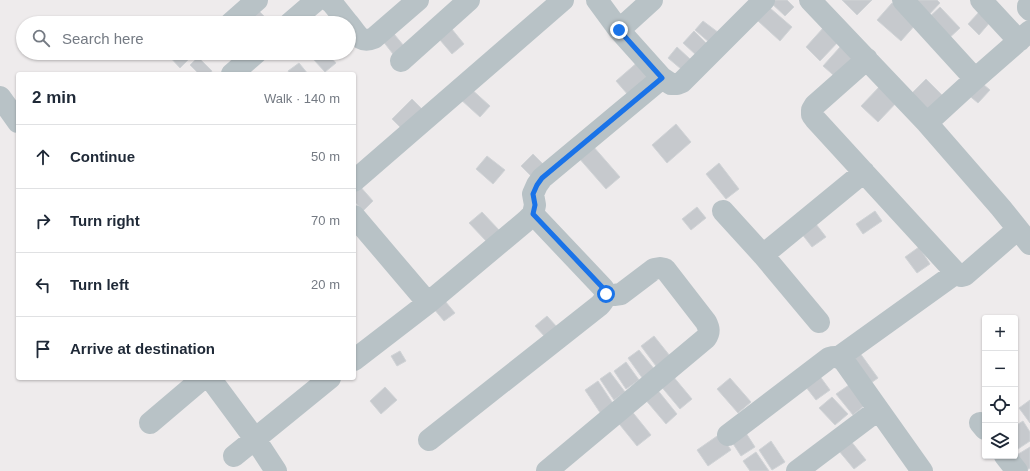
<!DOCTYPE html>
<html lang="en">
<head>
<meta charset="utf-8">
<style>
  :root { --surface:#fff; --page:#f6f6f7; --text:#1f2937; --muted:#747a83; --line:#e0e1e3 }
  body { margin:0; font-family:Arial,sans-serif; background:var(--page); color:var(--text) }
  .controls { position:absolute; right:12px; bottom:12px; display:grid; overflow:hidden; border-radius:4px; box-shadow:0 1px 3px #0004 }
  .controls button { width:36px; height:36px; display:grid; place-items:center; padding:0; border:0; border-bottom:1px solid var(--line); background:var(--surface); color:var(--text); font:20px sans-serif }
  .stop { position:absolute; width:12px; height:12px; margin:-9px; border:3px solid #1a73e8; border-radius:50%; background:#fff }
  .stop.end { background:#1a73e8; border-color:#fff; box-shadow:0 1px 4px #0008 }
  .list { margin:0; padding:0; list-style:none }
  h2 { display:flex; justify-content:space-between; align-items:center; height:52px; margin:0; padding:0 16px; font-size:17px }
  h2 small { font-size:13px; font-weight:400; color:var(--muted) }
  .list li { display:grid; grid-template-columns:26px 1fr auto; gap:12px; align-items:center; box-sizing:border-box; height:64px; padding:0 16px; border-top:1px solid var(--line) }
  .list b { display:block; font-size:15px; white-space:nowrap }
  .list em { font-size:13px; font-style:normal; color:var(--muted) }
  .icon { flex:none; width:22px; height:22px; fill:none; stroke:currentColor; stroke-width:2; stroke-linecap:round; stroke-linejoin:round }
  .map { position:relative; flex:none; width:1030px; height:471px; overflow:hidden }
  .search { position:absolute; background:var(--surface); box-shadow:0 1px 3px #0004; left:16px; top:16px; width:340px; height:44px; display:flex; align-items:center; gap:10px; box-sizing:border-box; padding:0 14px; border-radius:22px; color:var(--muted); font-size:15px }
  .panel { position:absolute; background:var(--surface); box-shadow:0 1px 3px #0004; left:16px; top:72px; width:340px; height:308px; border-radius:4px }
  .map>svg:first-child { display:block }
  .building { fill:#c6c9cd; stroke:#d0d3d6 }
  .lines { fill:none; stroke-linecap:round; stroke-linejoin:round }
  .minor { stroke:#b8c2c6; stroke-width:22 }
  .route { stroke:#1a73e8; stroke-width:5 }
</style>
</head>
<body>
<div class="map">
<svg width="1030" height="471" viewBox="0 0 1030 471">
  <rect width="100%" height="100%" fill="#eeebec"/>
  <path class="building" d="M 772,0 L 787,0 L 794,7 L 785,16 L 770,2 Z
    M 842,0 L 872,0 L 857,15 Z
    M 915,0 L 937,0 L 940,3 L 925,19 Z
    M 892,3 L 916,24 L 901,41 L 877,20 Z
    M 940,7 L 960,28 L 946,41 L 926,20 Z
    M 770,8 L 792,27 L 780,41 L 758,21 Z
    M 257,9 L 266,18 L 261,23 L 252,23 L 248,19 Z
    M 980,11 L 991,21 L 979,35 L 968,24 Z
    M 703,21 L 719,33 L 710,43 L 695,30 Z
    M 447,23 L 464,44 L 452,54 L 434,33 Z
    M 824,27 L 839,41 L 820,61 L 806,47 Z
    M 389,28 L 404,46 L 393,54 L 379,36 Z
    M 694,31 L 707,44 L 696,55 L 683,43 Z
    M 677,47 L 690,59 L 681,69 L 668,58 Z
    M 840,47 L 856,61 L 839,80 L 823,66 Z
    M 172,53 L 187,53 L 191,57 L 180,68 L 169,56 Z
    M 322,53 L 327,53 L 336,63 L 325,72 L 314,60 Z
    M 198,57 L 212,71 L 210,74 L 199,74 L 190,65 Z
    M 639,61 L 652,75 L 629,96 L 616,81 Z
    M 299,63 L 308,74 L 290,74 L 288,71 Z
    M 926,79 L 943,96 L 926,113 L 909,96 Z
    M 977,79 L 990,90 L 978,103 L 966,93 Z
    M 881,85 L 898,101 L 878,122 L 861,106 Z
    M 469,87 L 490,106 L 480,117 L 459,98 Z
    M 412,99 L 424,111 L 404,131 L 392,119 Z
    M 676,124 L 691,142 L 667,163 L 652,145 Z
    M 592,145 L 620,177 L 606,189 L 578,157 Z
    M 533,154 L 547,168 L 535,180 L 521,166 Z
    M 487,156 L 505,170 L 493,184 L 476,169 Z
    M 719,163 L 739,189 L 726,199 L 706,174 Z
    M 358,184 L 373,201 L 363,211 L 354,201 L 354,188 Z
    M 697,207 L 706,218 L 691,230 L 682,219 Z
    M 875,211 L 882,221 L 863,234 L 856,224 Z
    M 482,212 L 499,230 L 487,242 L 469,223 Z
    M 812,219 L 826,237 L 812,247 L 798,229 Z
    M 919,247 L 930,264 L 917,273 L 905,257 Z
    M 445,301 L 455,313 L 444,321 L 434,309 Z
    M 547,316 L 557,327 L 546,338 L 535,326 Z
    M 654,336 L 670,356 L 656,366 L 641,346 Z
    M 857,349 L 878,378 L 868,385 L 847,356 Z
    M 639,350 L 655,370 L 643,379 L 628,358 Z
    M 400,351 L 406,361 L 397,366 L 391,356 Z
    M 626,362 L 639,380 L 626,389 L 614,371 Z
    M 816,371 L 830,390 L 816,400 L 802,382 Z
    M 610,372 L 625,392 L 614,400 L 600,379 Z
    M 672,375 L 692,399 L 680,409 L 660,385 Z
    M 730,378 L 751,402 L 738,413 L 717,389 Z
    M 598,381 L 614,405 L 601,414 L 585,390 Z
    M 849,385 L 865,405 L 853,415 L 836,394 Z
    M 385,387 L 397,400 L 381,414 L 370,401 Z
    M 656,388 L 677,414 L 666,424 L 644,398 Z
    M 832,397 L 848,414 L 835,425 L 819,408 Z
    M 1030,400 L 1030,423 L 1019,408 Z
    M 630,409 L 651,435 L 637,446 L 616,420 Z
    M 1023,421 L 1030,432 L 1030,441 L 1015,451 L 1015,426 Z
    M 744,430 L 755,447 L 741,456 L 730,439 Z
    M 720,434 L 731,450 L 708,466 L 697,450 Z
    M 846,435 L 866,460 L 854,469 L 834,445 Z
    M 771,441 L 785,462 L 772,470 L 759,450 Z
    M 1030,447 L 1030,468 L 1025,471 L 1015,456 Z
    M 756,452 L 769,471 L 750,471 L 743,461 Z"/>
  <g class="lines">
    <path class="minor" d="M 328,0 L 332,3 L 348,23
      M 597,0 L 619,30 L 662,78 L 671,84 L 677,84 L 682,82 L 764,0
      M 810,0 L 927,123
      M 903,0 L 975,79
      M 981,0 L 1019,41
      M 1030,3 L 1028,6 L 1028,8 L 1030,10
      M 231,23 L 257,0
      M 290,23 L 317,0
      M 349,24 C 357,34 360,44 374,38 L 418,0
      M 619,30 L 652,0
      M 1030,31 L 975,79 L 927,123 L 1001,208 L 1030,244
      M 867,59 L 815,105 L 812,110 L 812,115 L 815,119 L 957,274 L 961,276 L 965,275 L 1018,229
      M 401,61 L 469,0
      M 232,74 L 256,53
      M 0,97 L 18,122
      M 354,181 L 563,0
      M 723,211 L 763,255
      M 354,216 L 428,303
      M 819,322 L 763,255 L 864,172
      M 839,357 L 956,273
      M 354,360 L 428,303 L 526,221 L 533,214 L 535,205 L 533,194 L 537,185 L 542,178 L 662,78
      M 210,378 L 255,439 L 276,471
      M 150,423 L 203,378
      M 980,423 L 985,429
      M 728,435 L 829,358 C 836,356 839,357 844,361 L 922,471
      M 429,440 L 600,305 C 605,299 607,296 603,288 L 533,214
      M 234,456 L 330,378
      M 1005,456 L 1017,471
      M 547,471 L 706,338 C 710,332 709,328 706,322 L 665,269 L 660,268 L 654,269 L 621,294 L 614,295 L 606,294
      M 797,471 L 878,410"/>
  </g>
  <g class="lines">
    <path class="route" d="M 606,294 L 603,288 L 533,214 L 535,205 L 533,194 L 537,185 L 542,178 L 662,78 L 619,30"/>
  </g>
</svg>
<div class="controls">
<button>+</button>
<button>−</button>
<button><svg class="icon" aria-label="locate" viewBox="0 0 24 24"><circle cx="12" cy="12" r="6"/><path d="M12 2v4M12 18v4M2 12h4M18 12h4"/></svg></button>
<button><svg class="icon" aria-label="layers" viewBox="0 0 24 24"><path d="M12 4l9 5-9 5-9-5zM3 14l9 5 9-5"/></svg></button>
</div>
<div class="stop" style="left:606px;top:294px"></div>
<div class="stop end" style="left:619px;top:30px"></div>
<div class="search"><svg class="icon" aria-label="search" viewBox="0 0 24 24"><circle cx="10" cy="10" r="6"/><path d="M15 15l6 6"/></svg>Search here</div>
<section class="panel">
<h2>2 min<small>Walk · 140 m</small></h2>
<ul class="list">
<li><svg class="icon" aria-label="ahead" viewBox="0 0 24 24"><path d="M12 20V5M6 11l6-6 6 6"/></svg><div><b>Continue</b></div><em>50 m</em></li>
<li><svg class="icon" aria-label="right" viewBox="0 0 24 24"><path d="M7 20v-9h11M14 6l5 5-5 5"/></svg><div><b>Turn right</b></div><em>70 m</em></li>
<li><svg class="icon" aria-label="left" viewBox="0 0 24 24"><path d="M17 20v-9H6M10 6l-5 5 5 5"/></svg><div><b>Turn left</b></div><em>20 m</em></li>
<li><svg class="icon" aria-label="arrive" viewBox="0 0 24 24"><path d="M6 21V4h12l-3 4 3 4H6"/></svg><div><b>Arrive at destination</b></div></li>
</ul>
</section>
</div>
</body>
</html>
